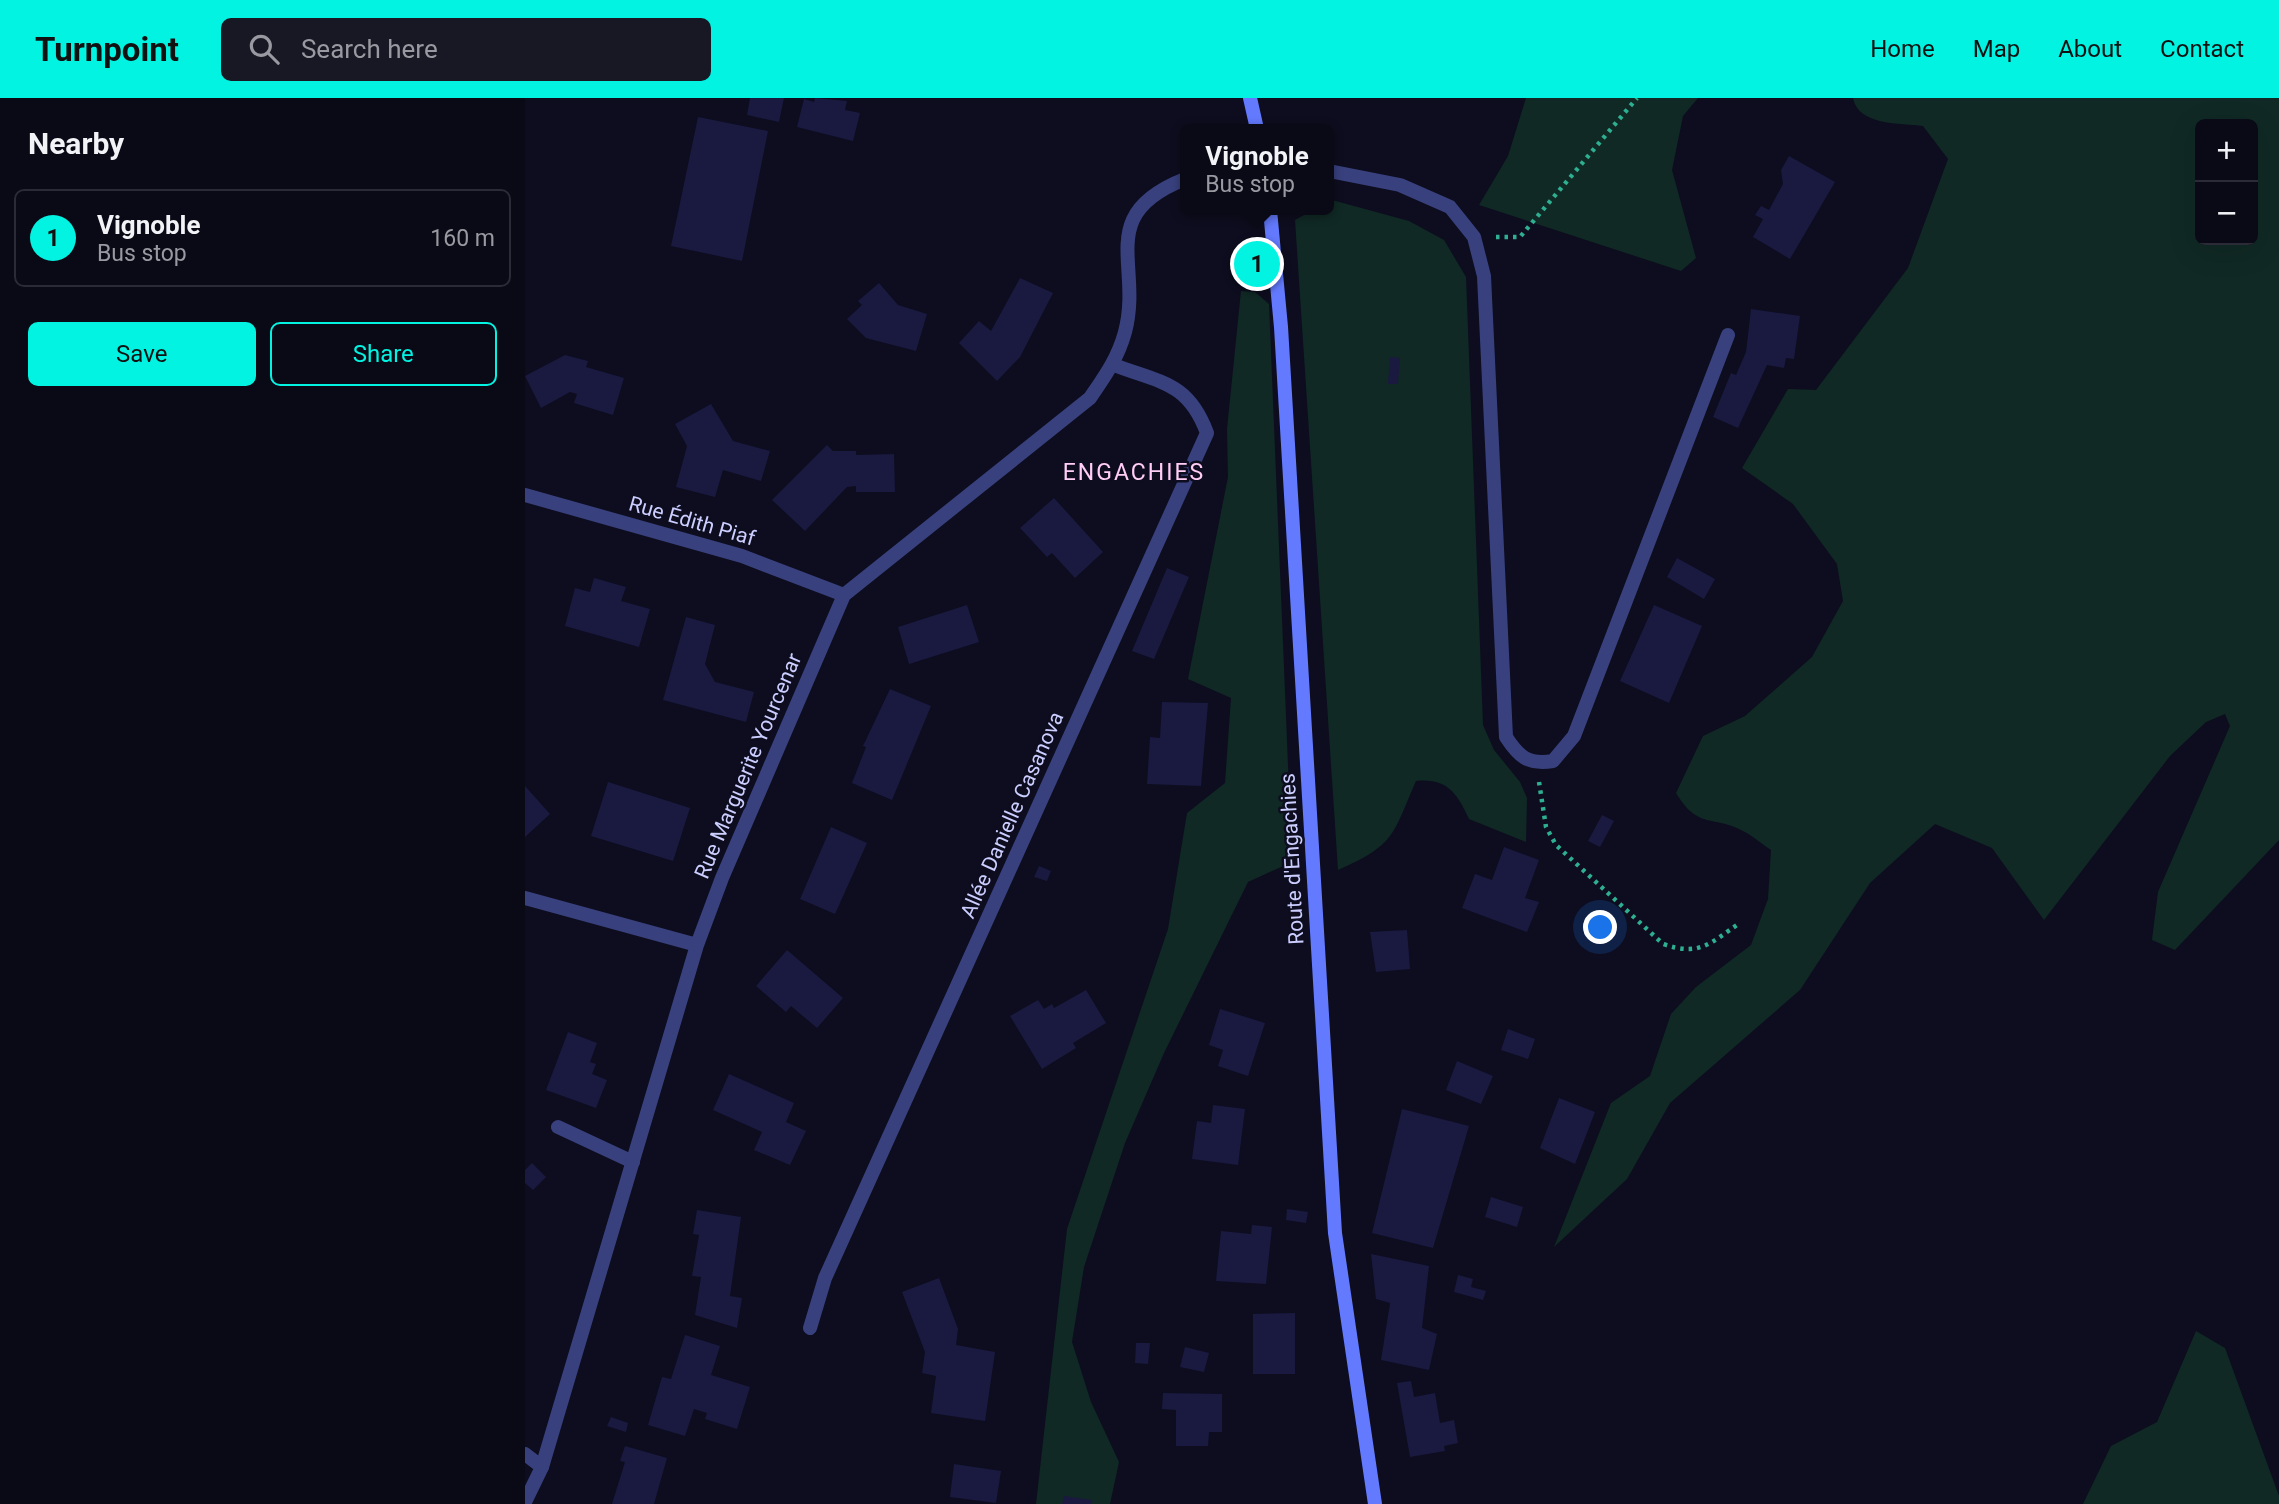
<!DOCTYPE html>
<html lang="en">
<head>
<meta charset="utf-8">
<style>
  :root { --surface:#0a0a17; --page:#181824; --text:#f1f3f6; --muted:#999aa1; --line:#2a2b36; --accent:#02f3e1 }
  body { margin:0; font-family:Roboto,sans-serif; background:var(--page); color:var(--text) }
  .controls { position:absolute; right:21px; top:21px; display:grid; overflow:hidden; border-radius:10px; box-shadow:0 7px 28px #0002 }
  .controls button { width:63px; height:63px; display:grid; place-items:center; padding:0; border:0; border-bottom:2px solid var(--line); background:var(--surface); color:var(--text); font:35px sans-serif }
  .you { position:absolute; left:1076px; top:830px; width:24px; height:24px; margin:-18px; border:5px solid #fff; border-radius:50%; background:#1a73e8; box-shadow:0 0 0 10px #1a73e833 }
  .badge { display:grid; place-items:center; width:46px; height:46px; border-radius:50%; background:var(--accent); color:#111; font-size:23px; font-weight:700 }
  .pin { position:absolute; translate:-50% -50%; border:4px solid #fff; box-shadow:0 2px 7px #0006 }
  .popup { position:absolute; left:655px; top:26px; width:154px; height:91px; box-sizing:border-box; display:grid; place-content:center; border-radius:10px; background:var(--surface); filter:drop-shadow(0 2px 5px #0005); font-size:23px; white-space:nowrap; color:var(--muted) }
  .popup b { font-size:26px; color:var(--text) }
  .popup::after { content:''; position:absolute; left:50%; top:100%; margin-left:-14px; border:14px solid transparent; border-top-color:var(--surface) }
  .list { margin:0; padding:0; list-style:none }
  h2 { display:flex; justify-content:space-between; align-items:center; height:91px; margin:0; padding:0 28px; font-size:30px }
  h2 small { font-size:23px; font-weight:400; color:var(--muted) }
  .list li { display:grid; grid-template-columns:46px 1fr auto; gap:21px; align-items:center; box-sizing:border-box; height:98px; margin:0 14px 14px; padding:0 14px; border:2px solid var(--line); border-radius:10px }
  .list b { display:block; font-size:26px; white-space:nowrap }
  .list p { margin:0; font-size:23px; white-space:nowrap; color:var(--muted) }
  .list em { font-size:23px; font-style:normal; color:var(--muted) }
  .actions { display:flex; gap:14px; padding:21px 28px }
  .actions a { flex:1; padding:16px 0; border:2px solid var(--accent); border-radius:10px; text-align:center; font-size:24px; color:var(--accent) }
  .actions .main { background:var(--accent); color:#111 }
  .icon { flex:none; width:38px; height:38px; fill:none; stroke:currentColor; stroke-width:2; stroke-linecap:round; stroke-linejoin:round }
  .map { position:relative; flex:none; width:1754px; height:1406px; overflow:hidden }
  header { display:flex; align-items:center; gap:42px; box-sizing:border-box; height:98px; padding:0 35px; background:var(--accent); color:#111 }
  header strong { font-size:33px }
  nav { display:flex; gap:38px; margin-inline-start:auto; font-size:24px }
  .search { width:490px; height:63px; background:var(--page); display:flex; align-items:center; gap:18px; box-sizing:border-box; padding:0 24px; border-radius:10px; color:var(--muted); font-size:26px }
  main { display:flex }
  aside { flex:1; background:var(--surface) }
  .map>svg:first-child { display:block }
  .green { fill:#102924; fill-rule:evenodd }
  .building { fill:#1a1940 }
  .lines { fill:none; stroke-linecap:round; stroke-linejoin:round }
  .path { stroke:#2eaf91; stroke-width:4.5; stroke-dasharray:3.5 5; stroke-linecap:butt }
  .lane { stroke:#38417e; stroke-width:14 }
  .street { stroke:#38417e; stroke-width:14 }
  .secondary { stroke:#637afe; stroke-width:14 }
  .labels { text-anchor:middle; dominant-baseline:central; stroke-width:5; stroke-linejoin:round; paint-order:stroke }
  .street-label { font-size:21px; fill:#cbceff; stroke:#0d0d1f }
  .neighbourhood-label { font-size:23px; letter-spacing:2px; fill:#ffcdf5; stroke:#0d0d1f }
</style>
</head>
<body>
<header>
<strong>Turnpoint</strong>
<div class="search"><svg class="icon" aria-label="search" viewBox="0 0 24 24"><circle cx="10" cy="10" r="6"/><path d="M15 15l6 6"/></svg>Search here</div>
<nav><a>Home</a><a>Map</a><a>About</a><a>Contact</a></nav>
</header>
<main>
<aside>
<h2>Nearby<small></small></h2>
<ul class="list">
<li><span class="badge">1</span><div><b>Vignoble</b><p>Bus stop</p></div><em>160 m</em></li>
</ul>
<div class="actions"><a class="main">Save</a><a>Share</a></div>
</aside>
<div class="map">
<svg width="1754" height="1406" viewBox="0 0 1754 1406">
  <rect width="100%" height="100%" fill="#0d0d1f"/>
  <path class="green" d="M 1001,0 L 1173,0 L 1158,18 L 1147,72 L 1171,160 L 1156,173 L 954,107 L 983,58 Z
    M 1328,0 L 1754,0 L 1754,742 L 1650,852 L 1627,842 L 1633,794 L 1705,628 L 1700,616 L 1681,624 L 1645,658 L 1519,822 L 1467,750 L 1410,726 L 1345,785 L 1275,892 L 1145,1005 L 1102,1081 L 1029,1149 L 1086,1005 L 1125,978 L 1146,916 L 1171,889 L 1226,847 L 1243,801 L 1246,752 C 1237,746 1228,738 1218,733 C 1189,717 1173,732 1151,695 L 1178,638 L 1220,618 L 1287,559 L 1318,503 L 1312,466 L 1268,406 L 1217,370 L 1263,291 L 1291,292 L 1383,170 L 1423,61 L 1398,28 C 1376,25 1333,28 1328,0 ZM 1728,26 L 1728,142 L 1675,142 L 1675,26 Z
    M 807,102 L 884,123 L 919,142 L 941,179 L 958,627 L 969,652 L 995,684 L 1002,700 L 1001,744 L 944,721 C 932,695 922,680 891,683 C 867,738 870,747 813,772 L 770,122 L 788,112 L 804,112 Z
    M 716,193 L 730,194 L 744,206 L 767,764 L 723,784 L 639,955 L 600,1045 L 559,1169 L 547,1244 L 566,1304 L 594,1364 L 585,1406 L 511,1406 L 542,1131 L 643,831 L 662,715 L 700,685 L 706,600 L 663,581 L 703,379 L 702,331 Z
    M 1671,1233 L 1700,1250 L 1754,1398 L 1754,1406 L 1558,1406 L 1586,1348 L 1632,1324 Z"/>
  <path class="building" d="M 225,0 L 259,0 L 254,24 L 222,17 Z
    M 290,0 L 322,3 L 320,12 L 335,15 L 328,43 L 272,29 L 279,1 L 289,4 Z
    M 173,19 L 243,33 L 217,163 L 146,148 Z
    M 1264,58 L 1310,84 L 1265,161 L 1228,139 L 1238,121 L 1230,117 L 1236,108 L 1244,112 L 1258,86 L 1256,72 Z
    M 495,180 L 528,195 L 495,259 L 472,283 L 434,245 L 454,223 L 466,233 Z
    M 354,185 L 373,207 L 402,216 L 391,253 L 341,240 L 322,221 L 337,207 L 333,203 Z
    M 1226,211 L 1275,218 L 1269,261 L 1261,260 L 1259,270 L 1242,267 L 1213,330 L 1188,319 L 1206,275 L 1211,277 L 1221,254 Z
    M 40,257 L 63,263 L 61,269 L 99,280 L 88,317 L 49,305 L 52,296 L 45,294 L 16,310 L 0,278 Z
    M 865,259 L 875,260 L 873,286 L 863,286 Z
    M 186,306 L 208,343 L 245,353 L 236,383 L 198,372 L 190,399 L 151,389 L 162,348 L 150,326 Z
    M 302,347 L 308,353 L 331,353 L 331,357 L 369,356 L 370,394 L 331,394 L 331,388 L 322,389 L 280,433 L 247,402 Z
    M 529,400 L 578,454 L 550,480 L 527,455 L 522,459 L 495,430 Z
    M 1152,460 L 1190,481 L 1179,501 L 1142,479 Z
    M 642,470 L 664,479 L 629,561 L 607,553 Z
    M 69,480 L 101,489 L 96,503 L 125,511 L 114,549 L 40,528 L 50,490 L 65,494 Z
    M 442,507 L 454,544 L 384,566 L 373,529 Z
    M 1129,507 L 1177,528 L 1144,605 L 1095,583 Z
    M 161,519 L 190,527 L 180,566 L 190,584 L 229,594 L 221,624 L 138,602 Z
    M 365,591 L 406,608 L 367,702 L 327,685 L 341,649 L 338,648 Z
    M 637,604 L 683,605 L 676,688 L 622,686 L 625,639 L 635,640 Z
    M 83,684 L 165,710 L 148,763 L 66,738 Z
    M 0,688 L 25,716 L 0,739 Z
    M 1077,717 L 1089,723 L 1075,749 L 1063,743 Z
    M 306,729 L 342,745 L 310,816 L 275,801 Z
    M 979,749 L 1014,762 L 1000,800 L 1014,804 L 1002,834 L 937,810 L 950,776 L 967,782 Z
    M 514,768 L 526,773 L 522,783 L 509,779 Z
    M 882,832 L 885,871 L 851,874 L 845,834 Z
    M 262,852 L 318,900 L 292,930 L 266,908 L 261,914 L 231,888 Z
    M 561,892 L 581,925 L 548,945 L 551,950 L 517,971 L 485,918 L 513,902 L 519,911 L 527,906 L 529,910 Z
    M 695,911 L 740,925 L 723,978 L 693,968 L 698,952 L 684,947 Z
    M 983,931 L 1010,941 L 1003,961 L 976,952 Z
    M 43,934 L 72,945 L 65,964 L 71,966 L 67,976 L 82,982 L 71,1010 L 21,992 Z
    M 932,963 L 968,978 L 956,1006 L 921,992 Z
    M 204,976 L 269,1005 L 261,1024 L 281,1033 L 265,1067 L 229,1052 L 237,1034 L 188,1012 Z
    M 1034,1000 L 1070,1014 L 1050,1066 L 1015,1050 Z
    M 688,1007 L 720,1011 L 713,1067 L 667,1061 L 672,1023 L 686,1025 Z
    M 877,1011 L 944,1028 L 908,1150 L 847,1135 Z
    M 7,1065 L 21,1079 L 8,1092 L 0,1085 L 0,1072 Z
    M 966,1099 L 998,1109 L 992,1129 L 960,1119 Z
    M 762,1111 L 783,1114 L 781,1125 L 761,1122 Z
    M 172,1112 L 216,1119 L 205,1198 L 217,1200 L 212,1230 L 170,1217 L 176,1179 L 167,1178 L 174,1137 L 168,1136 Z
    M 727,1127 L 747,1129 L 741,1186 L 691,1183 L 696,1133 L 726,1136 Z
    M 846,1156 L 904,1168 L 897,1230 L 912,1236 L 904,1272 L 856,1262 L 865,1205 L 851,1201 Z
    M 933,1177 L 948,1181 L 946,1189 L 961,1193 L 958,1202 L 929,1194 Z
    M 414,1180 L 433,1231 L 431,1247 L 470,1254 L 460,1323 L 406,1315 L 411,1278 L 397,1275 L 400,1254 L 377,1194 Z
    M 770,1215 L 770,1276 L 728,1276 L 728,1216 Z
    M 160,1237 L 195,1248 L 186,1277 L 225,1289 L 212,1331 L 180,1321 L 182,1315 L 169,1311 L 160,1338 L 123,1327 L 137,1279 L 146,1281 Z
    M 611,1245 L 625,1245 L 623,1266 L 610,1265 Z
    M 660,1249 L 684,1255 L 679,1274 L 655,1269 Z
    M 886,1283 L 889,1299 L 910,1295 L 915,1325 L 929,1322 L 933,1345 L 919,1348 L 920,1353 L 885,1359 L 872,1285 Z
    M 638,1295 L 697,1296 L 697,1334 L 684,1334 L 683,1348 L 651,1348 L 651,1312 L 637,1311 Z
    M 86,1319 L 103,1325 L 101,1334 L 82,1328 Z
    M 100,1348 L 142,1360 L 129,1406 L 87,1406 L 100,1364 L 95,1363 Z
    M 429,1366 L 476,1373 L 471,1405 L 425,1399 Z
    M 539,1398 L 567,1402 L 567,1406 L 537,1406 Z"/>
  <g class="lines">
    <path class="path" d="M 971,139 L 995,139 L 1112,0
      M 1014,684 L 1021,729 L 1031,747 L 1138,846 C 1175,859 1185,845 1215,825"/>
    <path class="lane" d="M 804,73 L 875,87 L 925,109 L 949,139 L 959,178 L 981,639 C 994,659 1003,667 1028,663 L 1049,638 L 1203,237
      M 33,1029 L 108,1064
      M 0,1356 L 17,1369"/>
    <path class="street" d="M 0,397 L 217,458 L 319,497
      M 0,800 L 172,847
      M 285,1230 L 300,1180 L 682,335 C 663,284 636,285 589,267
      M 0,1404 L 17,1369 L 172,847 L 197,780 L 319,497 L 565,300 C 580,278 593,260 600,234 C 618,166 569,117 660,81"/>
    <path class="secondary" d="M 725,0 L 732,31
      M 745,112 L 756,229 L 810,1135 L 850,1406"/>
  </g>
  <g class="labels">
    <g class="street-label">
      <text transform="translate(167 423) rotate(16)">Rue Édith Piaf</text>
      <text transform="translate(223 668) rotate(-67)">Rue Marguerite Yourcenar</text>
      <text transform="translate(487 717) rotate(-66)">Allée Danielle Casanova</text>
      <text transform="translate(767 761) rotate(-93)">Route d'Engachies</text>
    </g>
    <g class="neighbourhood-label">
      <text x="609" y="374">ENGACHIES</text>
    </g>
  </g>
</svg>
<div class="controls">
<button>+</button>
<button>−</button>
</div>
<div class="you"></div>
<div class="pin badge" style="left:732px;top:166px">1</div>
<div class="popup"><b>Vignoble</b>Bus stop</div>
</div>
</main>
</body>
</html>
